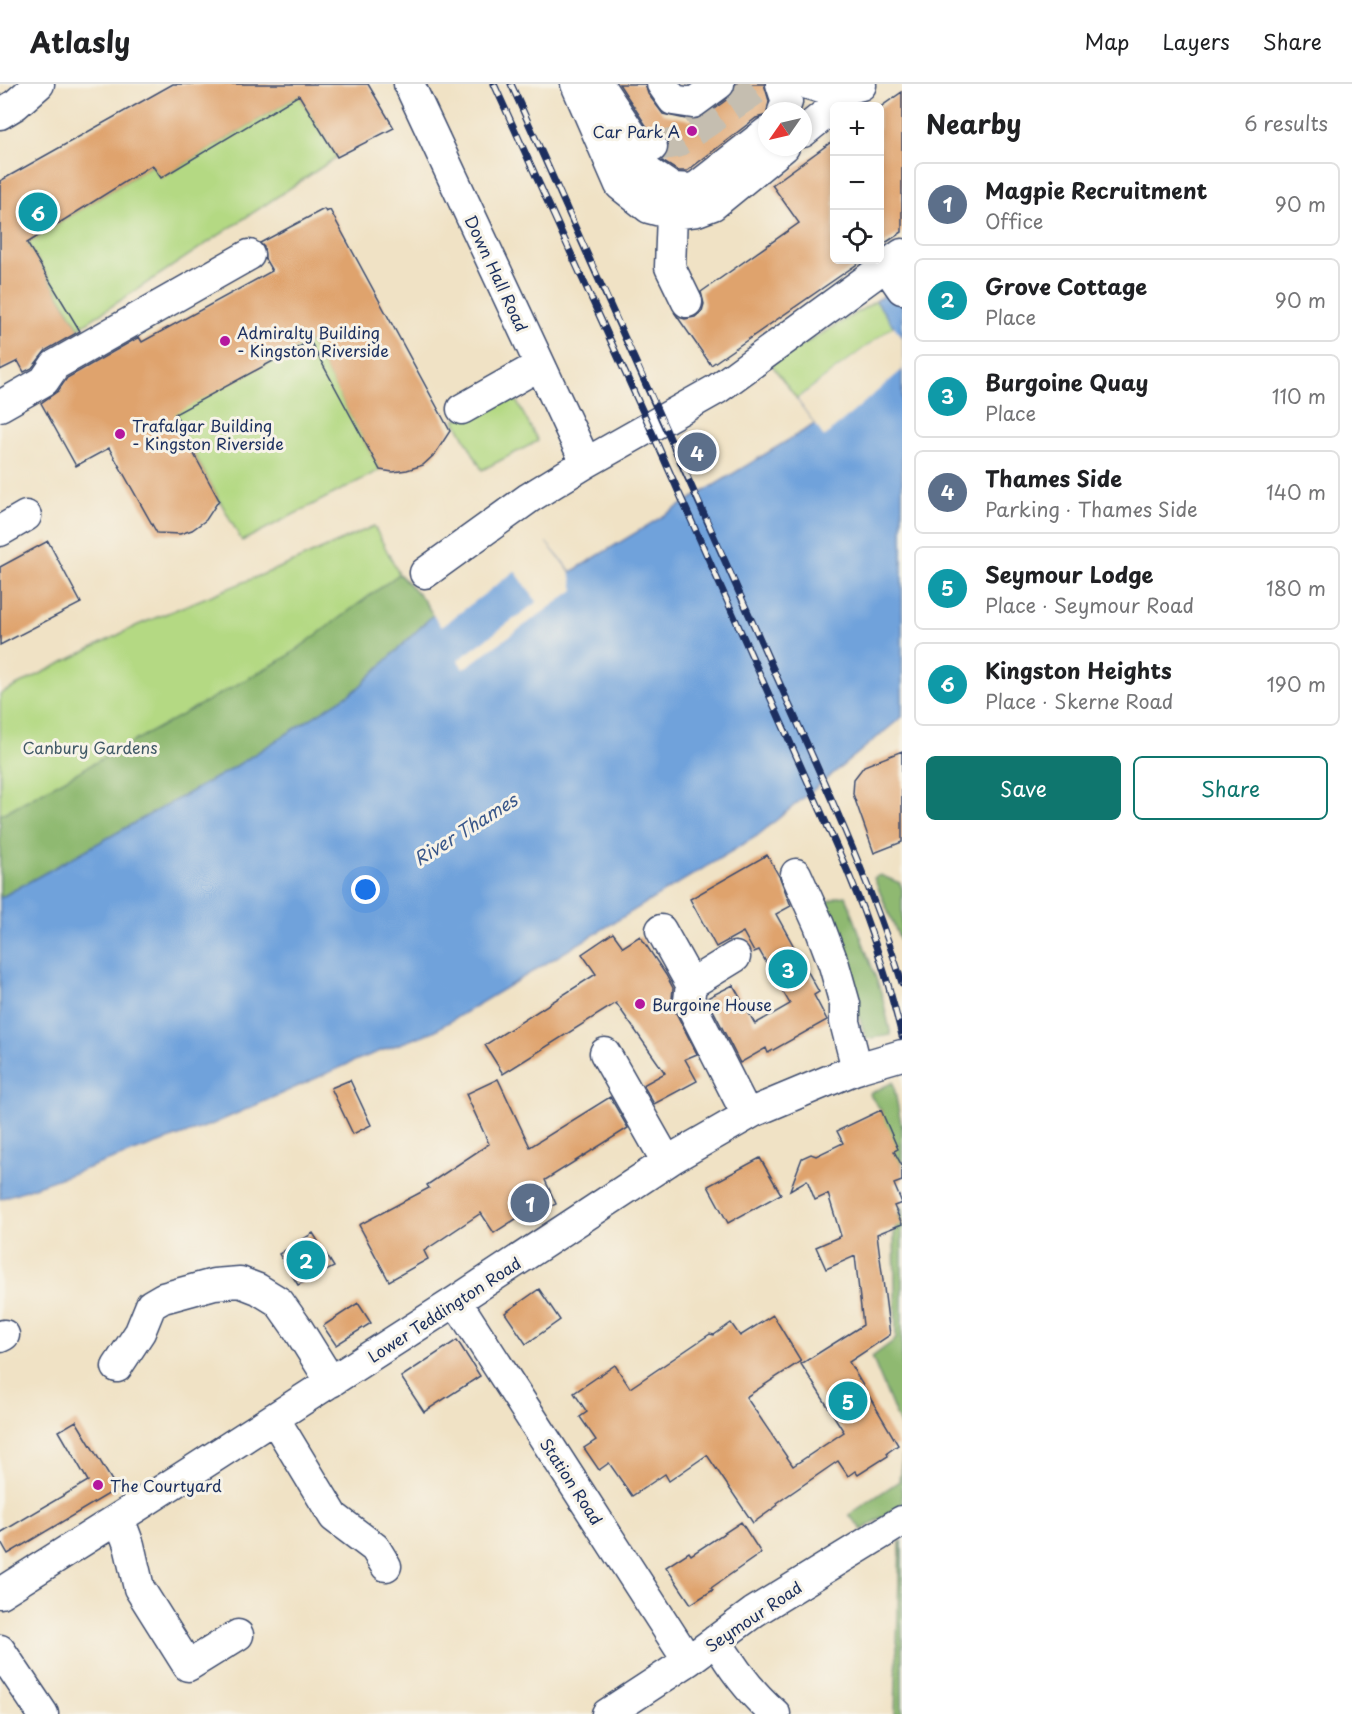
<!DOCTYPE html>
<html lang="en">
<head>
<meta charset="utf-8">
<style>
  :root { --surface:#fff; --page:#f2f2f2; --text:#202124; --muted:#757577; --line:#e0e0e0; --accent:#0f766e }
  body { margin:0; font-family:"Playpen Sans",sans-serif; background:var(--page); color:var(--text) }
  .controls { position:absolute; right:18px; top:18px; display:grid; overflow:hidden; border-radius:9px; box-shadow:0 3px 9px #0003 }
  .controls button { width:54px; height:54px; display:grid; place-items:center; padding:0; border:0; border-bottom:2px solid var(--line); background:var(--surface); color:var(--text); font:30px sans-serif }
  .compass { position:absolute; left:758px; top:18px; width:54px; height:54px; border-radius:50%; background:var(--surface); box-shadow:0 3px 9px #0003; rotate:236deg }
  .you { position:absolute; left:366px; top:806px; width:21px; height:21px; margin:-15px; border:4px solid #fff; border-radius:50%; background:#1a73e8; box-shadow:0 0 0 9px #1a73e833 }
  .badge { display:grid; place-items:center; width:39px; height:39px; border-radius:50%; background:var(--accent); color:#fff; font-size:20px; font-weight:700 }
  .pin { position:absolute; translate:-50% -50%; border:3px solid #fff; box-shadow:0 2px 6px #0006 }
  .list { margin:0; padding:0; list-style:none }
  h2 { display:flex; justify-content:space-between; align-items:center; height:78px; margin:0; padding:0 24px; font-size:26px }
  h2 small { font-size:20px; font-weight:400; color:var(--muted) }
  .list li { display:grid; grid-template-columns:39px 1fr auto; gap:18px; align-items:center; box-sizing:border-box; height:84px; margin:0 12px 12px; padding:0 12px; border:2px solid var(--line); border-radius:9px }
  .list b { display:block; font-size:22px; white-space:nowrap }
  .list p { margin:0; font-size:20px; white-space:nowrap; color:var(--muted) }
  .list em { font-size:20px; font-style:normal; color:var(--muted) }
  .actions { display:flex; gap:12px; padding:18px 24px }
  .actions a { flex:1; padding:14px 0; border:2px solid var(--accent); border-radius:9px; text-align:center; font-size:21px; color:var(--accent) }
  .actions .main { background:var(--accent); color:#fff }
  .icon { flex:none; width:33px; height:33px; fill:none; stroke:currentColor; stroke-width:2; stroke-linecap:round; stroke-linejoin:round }
  .map { position:relative; flex:none; width:902px; height:1630px; overflow:hidden }
  header { display:flex; align-items:center; gap:36px; box-sizing:border-box; height:84px; padding:0 30px; background:var(--surface); border-bottom:2px solid var(--line) }
  header strong { font-size:28px }
  nav { display:flex; gap:33px; margin-inline-start:auto; font-size:21px }
  main { display:flex }
  aside { flex:1; background:var(--surface) }
  .map>svg:first-child { display:block }
  .green { fill:#b4d983; stroke:#688470; stroke-width:1.5 }
  .forest { fill:#8fb971; stroke:#557468; stroke-width:1.5 }
  .water { fill:#70a2db; stroke:#46689c; stroke-width:1.5 }
  .pier { fill:#f0e2c5 }
  .building { fill:#dfa36d }
  .lines { fill:none; stroke-linecap:round; stroke-linejoin:round }
  .minor-tunnel { stroke:#c5beb0; stroke-width:30; stroke-dasharray:30 15; stroke-linecap:butt }
  .minor-casing { stroke:#3b4a6d; stroke-width:33 }
  .minor { stroke:#fff; stroke-width:30 }
  .rail-casing { stroke:#1b2f5e; stroke-width:7 }
  .rail { stroke:#f7f3e8; stroke-width:4.5; stroke-dasharray:14; stroke-linecap:butt }
  .poi-dot { fill:#b5179e; stroke:#f7f3e8; stroke-width:2 }
  .labels { text-anchor:middle; dominant-baseline:central; stroke-width:6; stroke-linejoin:round; paint-order:stroke }
  .poi-label { font-size:16px; fill:#1b2f5e; stroke:#f7f3e8; text-anchor:start }
  .street-label { font-size:16px; fill:#1b2f5e; stroke:#f7f3e8 }
  .park-label { font-size:16px; fill:#415a67; stroke:#f7f3e8 }
  .water-label { font-size:18px; font-style:italic; fill:#39578a; stroke:#f7f3e8 }
</style>
</head>
<body>
<header>
<strong>Atlasly</strong>
<nav><a>Map</a><a>Layers</a><a>Share</a></nav>
</header>
<main>
<div class="map">
<svg width="902" height="1630" viewBox="0 0 902 1630">
  <rect width="100%" height="100%" fill="#f7f3e8"/>
  <filter id="ink" filterUnits="userSpaceOnUse"><feTurbulence type="fractalNoise" baseFrequency=".0167" numOctaves="2"/><feDisplacementMap in="SourceGraphic" scale="12" xChannelSelector="R" yChannelSelector="G"/><feConvolveMatrix kernelMatrix="1 2 1 2 8 2 1 2 1" color-interpolation-filters="sRGB"/></filter>
  <filter id="wash" filterUnits="userSpaceOnUse"><feTurbulence type="fractalNoise" baseFrequency=".008" numOctaves="4" result="noise"/><feDisplacementMap in="SourceGraphic" scale="24" xChannelSelector="R" yChannelSelector="G"/><feGaussianBlur stdDeviation="1.35" result="paint"/><feColorMatrix in="noise" values="0 0 0 0 0 0 0 0 0 0 0 0 0 0 0 0 0 1.4 0 .05"/><feComposite in="paint" operator="in"/></filter>
  <g filter="url(#wash)">
    <rect width="100%" height="100%" fill="#f0e2c5"/>
    <path class="green" d="M 299,11 L 337,73 L 79,244 L 27,159 L 152,81 L 161,94 Z
      M 876,217 L 894,242 L 797,315 L 771,280 Z
      M 311,258 L 380,386 L 242,457 L 178,341 L 170,320 Z
      M 510,305 L 538,357 L 482,386 L 455,336 Z
      M 374,442 L 399,490 L 423,515 L 433,531 L 0,814 L 0,610 L 138,541 L 291,479 Z"/>
    <path class="forest" d="M 399,490 L 423,515 L 433,531 L 356,606 L 233,684 L 0,814 L 0,731 L 285,574 Z
      M 880,791 L 900,799 L 902,805 L 902,861 L 874,794 Z
      M 846,812 L 882,911 L 891,951 L 866,955 L 824,820 L 838,813 Z
      M 893,998 L 902,1044 L 902,1094 L 881,1026 L 869,1010 Z
      M 902,1121 L 902,1346 L 872,1273 L 896,1255 L 894,1150 Z
      M 902,1372 L 902,1420 L 862,1446 L 849,1431 L 899,1397 Z
      M 902,1457 L 902,1630 L 895,1630 L 900,1458 Z"/>
    <path class="water" d="M 902,198 L 902,633 L 757,752 L 434,947 L 357,976 L 213,1040 L 0,1115 L 0,814 L 233,684 L 356,606 L 433,531 L 546,459 L 571,488 L 815,340 L 797,315 L 894,243 L 876,217 Z"/>
    <path class="pier" d="M 894,242 L 902,254 L 902,286 L 824,353 L 797,315 Z
      M 544,456 L 570,488 L 574,506 L 463,585 L 458,576 L 537,518 L 515,487 L 441,543 L 431,528 L 529,457 Z"/>
    <g id="blocks">
      <path class="building" d="M 173,0 L 368,0 L 394,44 L 337,73 L 299,11 L 161,94 L 152,81 L 27,159 L 80,247 L 46,266 L 32,284 L 24,288 L 18,277 L 0,286 L 0,97 Z
        M 619,0 L 645,0 L 648,10 L 663,30 L 690,36 L 703,33 L 729,14 L 734,7 L 736,0 L 764,0 L 769,17 L 767,31 L 756,34 L 687,87 L 678,87 L 662,77 L 667,71 L 669,64 L 667,54 L 660,48 L 649,46 Z
        M 902,8 L 902,148 L 879,163 L 879,24 Z
        M 834,56 L 834,176 L 863,176 L 711,281 L 674,228 L 678,233 L 685,235 L 695,233 L 702,227 L 704,220 L 701,208 L 799,139 L 772,101 Z
        M 324,125 L 326,128 L 330,126 L 450,347 L 435,370 L 423,381 L 407,386 L 393,388 L 380,386 L 310,257 L 175,330 L 181,340 L 178,341 L 219,416 L 206,436 L 192,446 L 180,450 L 157,449 L 109,364 L 76,382 L 41,319 L 58,307 L 67,294 L 139,253 L 142,258 L 272,187 L 265,175 L 264,163 L 260,159 Z
        M 48,457 L 81,519 L 0,561 L 0,483 Z
        M 902,667 L 902,758 L 874,769 L 853,710 L 854,695 L 864,682 Z
        M 767,771 L 780,794 L 791,822 L 776,830 L 819,908 L 814,911 L 827,936 L 768,969 L 766,964 L 740,979 L 707,914 L 733,901 L 755,940 L 790,920 L 759,866 L 754,868 L 743,848 L 716,863 L 690,815 Z
        M 613,849 L 623,863 L 640,852 L 666,891 L 673,904 L 672,915 L 674,925 L 697,970 L 685,975 L 697,997 L 654,1020 L 643,1001 L 665,989 L 616,919 L 503,990 L 485,961 L 596,890 L 582,870 Z
        M 498,995 L 530,1063 L 610,1013 L 628,1044 L 545,1096 L 556,1120 L 524,1135 L 522,1131 L 494,1149 L 481,1129 L 424,1167 L 428,1175 L 389,1197 L 359,1141 L 429,1104 L 427,1101 L 489,1060 L 466,1010 Z
        M 350,996 L 371,1041 L 353,1050 L 331,1004 Z
        M 881,1026 L 898,1065 L 894,1067 L 902,1082 L 902,1097 L 894,1100 L 902,1119 L 894,1122 L 902,1140 L 877,1150 L 890,1251 L 849,1278 L 898,1361 L 887,1369 L 888,1372 L 858,1391 L 855,1387 L 848,1392 L 838,1377 L 777,1419 L 778,1421 L 753,1439 L 707,1371 L 669,1397 L 665,1390 L 632,1412 L 609,1379 L 599,1386 L 584,1364 L 596,1356 L 580,1333 L 587,1328 L 574,1309 L 615,1281 L 630,1304 L 710,1250 L 714,1251 L 731,1239 L 740,1252 L 773,1231 L 801,1277 L 746,1313 L 793,1382 L 844,1348 L 801,1280 L 863,1241 L 855,1172 L 826,1185 L 816,1163 L 841,1152 L 828,1110 L 815,1116 L 807,1096 L 790,1106 L 802,1074 L 811,1070 L 816,1072 L 843,1059 L 837,1047 Z
        M 760,1074 L 781,1110 L 728,1139 L 708,1102 Z
        M 313,1149 L 334,1183 L 298,1201 L 279,1170 Z
        M 539,1205 L 560,1236 L 526,1260 L 505,1229 Z
        M 358,1219 L 371,1239 L 336,1261 L 323,1242 Z
        M 457,1256 L 480,1292 L 424,1328 L 401,1293 Z
        M 76,1337 L 117,1405 L 8,1470 L 0,1456 L 0,1449 L 88,1397 L 59,1347 Z
        M 741,1438 L 761,1469 L 711,1504 L 713,1506 L 691,1520 L 666,1483 L 689,1468 L 691,1471 Z"/>
    </g>
  </g>
  <g filter="url(#ink)">
    <use href="#blocks" fill-opacity="0" stroke="#3b4a6d" stroke-width="1.5"/>
    <g class="lines">
      <path class="minor-tunnel" d="M 652,63 L 676,59 L 758,4 L 756,0"/>
      <g class="minor-casing">
        <path id="minor" d="M 409,0 L 586,379
          M 576,0 L 620,101 L 649,124 L 672,130 L 697,127 L 713,121 L 784,63
          M 598,0 L 640,63 L 652,63
          M 662,0 L 673,16 L 693,19 L 719,0
          M 781,0 L 787,18 L 783,27
          M 808,0 L 835,8 L 861,1
          M 0,30 L 15,21 L 39,0
          M 609,48 L 630,76 L 672,104 L 694,105 L 767,48
          M 803,48 L 834,23
          M 672,130 L 670,183 L 687,218
          M 886,182 L 902,205
          M 0,322 L 44,297 L 55,281 L 249,171
          M 462,325 L 540,281
          M 0,447 L 26,432
          M 425,489 L 529,414 L 586,379 L 717,305 L 902,170
          M 796,790 L 819,841 L 834,881 L 845,920 L 845,938 L 857,985
          M 661,846 L 691,900 L 689,917 L 747,1031
          M 691,900 L 735,873
          M 605,969 L 667,1078
          M 456,1217 L 688,1577
          M 0,1253 L 4,1251
          M 117,1283 L 140,1248 L 151,1221 L 163,1214 L 214,1200 L 240,1198 L 258,1205 L 279,1218 L 298,1245 L 331,1298
          M 274,1334 L 334,1433 L 375,1464 L 386,1482
          M 119,1434 L 129,1461 L 139,1504 L 188,1582 L 238,1551
          M 0,1509 L 141,1420 L 456,1217 L 673,1074 L 753,1028 L 861,983 L 902,971
          M 716,1556 C 732,1584 751,1609 775,1630
          M 0,1566 L 43,1630
          M 607,1630 L 688,1577 L 754,1528 L 902,1437"/>
      </g>
      <use href="#minor" class="minor"/>
      <g class="rail-casing">
        <path id="rail" d="M 494,0 L 643,328 L 847,786 C 870,840 888,895 902,952
          M 511,0 C 594,184 677,368 759,553 C 809,667 865,780 902,899"/>
      </g>
      <use href="#rail" class="rail"/>
    </g>
  </g>
  <g class="poi-dot">
    <circle cx="692" cy="47" r="6"/>
    <circle cx="225" cy="257" r="6"/>
    <circle cx="120" cy="350" r="6"/>
    <circle cx="640" cy="920" r="6"/>
    <circle cx="98" cy="1401" r="6"/>
  </g>
  <g class="labels">
    <g class="poi-label">
      <text x="680" y="47" text-anchor="end">Car Park A</text>
      <text x="237" y="248">Admiralty Building<tspan x="237" dy="18">- Kingston Riverside</tspan></text>
      <text x="132" y="341">Trafalgar Building<tspan x="132" dy="18">- Kingston Riverside</tspan></text>
      <text x="652" y="920">Burgoine House</text>
      <text x="110" y="1401">The Courtyard</text>
    </g>
    <g class="street-label">
      <text transform="translate(497 189) rotate(65)">Down Hall Road</text>
      <text transform="translate(444 1225) rotate(-33)">Lower Teddington Road</text>
      <text transform="translate(572 1397) rotate(57)">Station Road</text>
      <text transform="translate(753 1532) rotate(-34)">Seymour Road</text>
    </g>
    <g class="park-label">
      <text x="90" y="663">Canbury Gardens</text>
    </g>
    <g class="water-label">
      <text transform="translate(465 745) rotate(-32)">River Thames</text>
    </g>
  </g>
</svg>
<div class="controls">
<button>+</button>
<button>−</button>
<button><svg class="icon" aria-label="locate" viewBox="0 0 24 24"><circle cx="12" cy="12" r="6"/><path d="M12 2v4M12 18v4M2 12h4M18 12h4"/></svg></button>
</div>
<svg class="compass" viewBox="-18 -18 36 36"><path d="M0-13l5 13h-10z" fill="#e53935"/><path d="M0 13l5-13h-10z" fill="#757577"/></svg>
<div class="you"></div>
<div class="pin badge" style="left:530px;top:1119px;background:#5c6f8a">1</div>
<div class="pin badge" style="left:306px;top:1176px;background:#0f9aa8">2</div>
<div class="pin badge" style="left:788px;top:885px;background:#0f9aa8">3</div>
<div class="pin badge" style="left:697px;top:368px;background:#5c6f8a">4</div>
<div class="pin badge" style="left:848px;top:1317px;background:#0f9aa8">5</div>
<div class="pin badge" style="left:38px;top:128px;background:#0f9aa8">6</div>
</div>
<aside>
<h2>Nearby<small>6 results</small></h2>
<ul class="list">
<li><span class="badge" style="background:#5c6f8a">1</span><div><b>Magpie Recruitment</b><p>Office</p></div><em>90 m</em></li>
<li><span class="badge" style="background:#0f9aa8">2</span><div><b>Grove Cottage</b><p>Place</p></div><em>90 m</em></li>
<li><span class="badge" style="background:#0f9aa8">3</span><div><b>Burgoine Quay</b><p>Place</p></div><em>110 m</em></li>
<li><span class="badge" style="background:#5c6f8a">4</span><div><b>Thames Side</b><p>Parking · Thames Side</p></div><em>140 m</em></li>
<li><span class="badge" style="background:#0f9aa8">5</span><div><b>Seymour Lodge</b><p>Place · Seymour Road</p></div><em>180 m</em></li>
<li><span class="badge" style="background:#0f9aa8">6</span><div><b>Kingston Heights</b><p>Place · Skerne Road</p></div><em>190 m</em></li>
</ul>
<div class="actions"><a class="main">Save</a><a>Share</a></div>
</aside>
</main>
</body>
</html>
